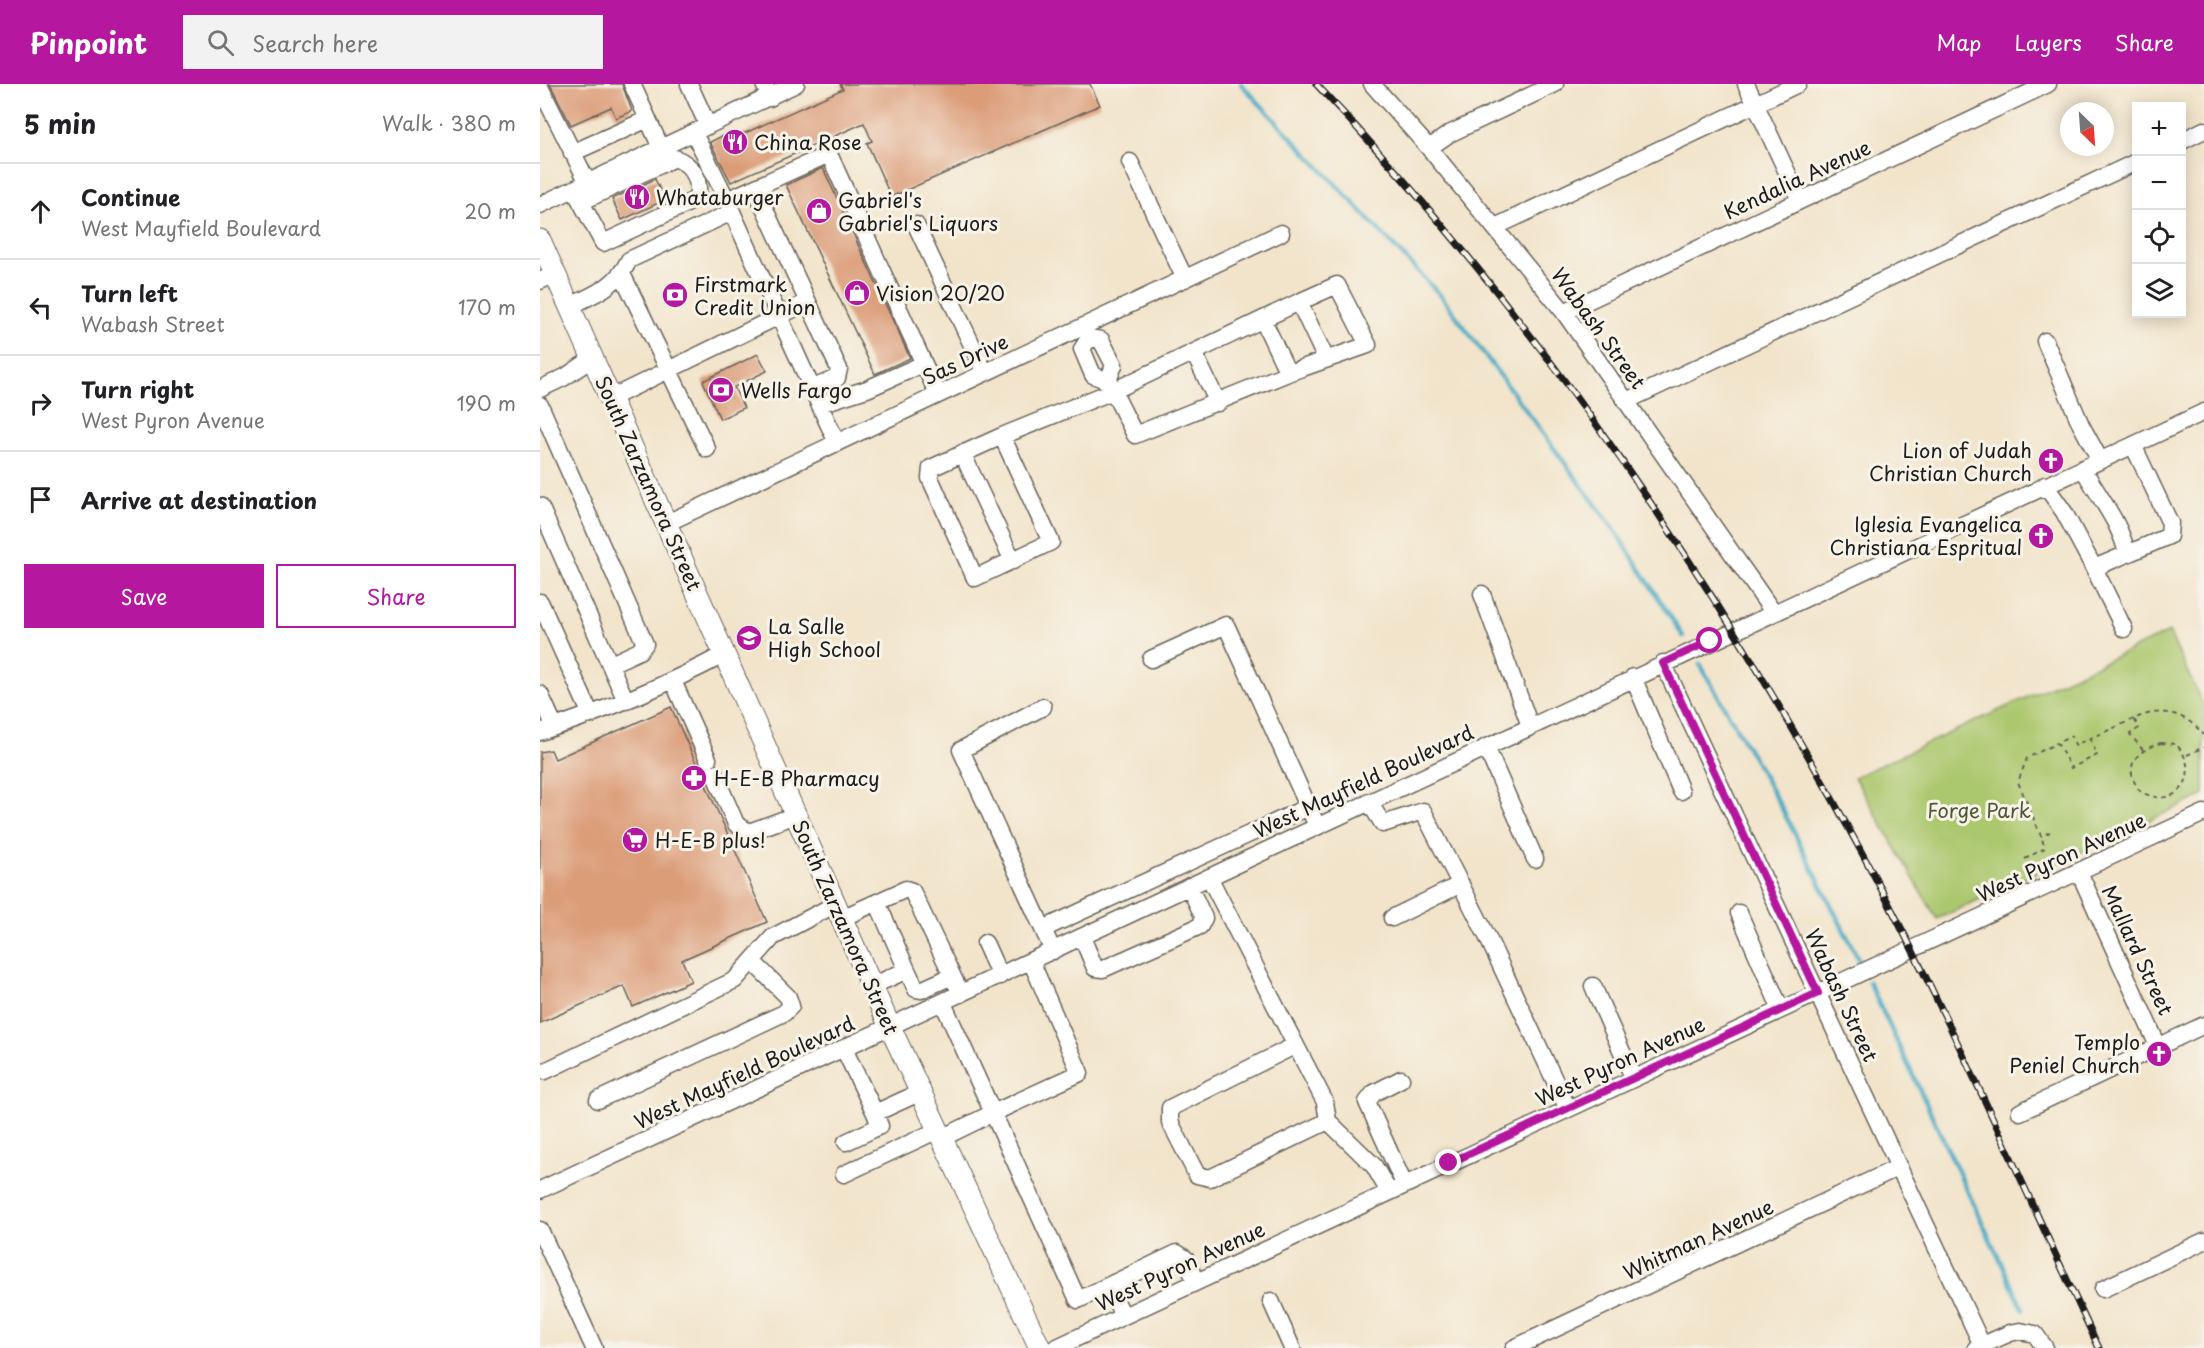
<!DOCTYPE html>
<html lang="en">
<head>
<meta charset="utf-8">
<style>
  :root { --surface:#fff; --page:#f2f2f2; --text:#202124; --muted:#757577; --line:#e0e0e0; --accent:#b5179e }
  body { margin:0; font-family:"Playpen Sans",sans-serif; background:var(--page); color:var(--text) }
  .controls { position:absolute; right:18px; top:18px; display:grid; overflow:hidden; border-radius:0px; box-shadow:0 3px 15px #0003 }
  .controls button { width:54px; height:54px; display:grid; place-items:center; padding:0; border:0; border-bottom:2px solid var(--line); background:var(--surface); color:var(--text); font:30px sans-serif }
  .compass { position:absolute; left:1520px; top:18px; width:54px; height:54px; border-radius:50%; background:var(--surface); box-shadow:0 3px 15px #0003; rotate:155deg }
  .stop { position:absolute; width:18px; height:18px; margin:-14px; border:4px solid #b5179e; border-radius:50%; background:#fff }
  .stop.end { background:#b5179e; border-color:#fff; box-shadow:0 2px 6px #0008 }
  .list { margin:0; padding:0; list-style:none }
  h2 { display:flex; justify-content:space-between; align-items:center; height:78px; margin:0; padding:0 24px; font-size:26px }
  h2 small { font-size:20px; font-weight:400; color:var(--muted) }
  .list li { display:grid; grid-template-columns:39px 1fr auto; gap:18px; align-items:center; box-sizing:border-box; height:96px; padding:0 24px; border-top:2px solid var(--line) }
  .list b { display:block; font-size:22px; white-space:nowrap }
  .list p { margin:0; font-size:20px; white-space:nowrap; color:var(--muted) }
  .list em { font-size:20px; font-style:normal; color:var(--muted) }
  .actions { display:flex; gap:12px; padding:18px 24px }
  .actions a { flex:1; padding:14px 0; border:2px solid var(--accent); border-radius:0px; text-align:center; font-size:21px; color:var(--accent) }
  .actions .main { background:var(--accent); color:#fff }
  .icon { flex:none; width:33px; height:33px; fill:none; stroke:currentColor; stroke-width:2; stroke-linecap:round; stroke-linejoin:round }
  .map { position:relative; flex:none; width:1664px; height:1264px; overflow:hidden }
  header { display:flex; align-items:center; gap:36px; box-sizing:border-box; height:84px; padding:0 30px; background:var(--accent); color:#fff }
  header strong { font-size:28px }
  nav { display:flex; gap:33px; margin-inline-start:auto; font-size:21px }
  .search { width:420px; height:54px; background:var(--page); display:flex; align-items:center; gap:15px; box-sizing:border-box; padding:0 21px; border-radius:0px; color:var(--muted); font-size:22px }
  main { display:flex }
  aside { flex:1; background:var(--surface) }
  .map>svg:first-child { display:block }
  .green { fill:#acc86e; stroke:#647245; stroke-width:1.5 }
  .lines { fill:none; stroke-linecap:round; stroke-linejoin:round }
  .stream { stroke:#46abc5; stroke-width:4.5 }
  .building { fill:#db9c78 }
  .minor-casing { stroke:#676259; stroke-width:19 }
  .major-casing { stroke:#676259; stroke-width:23 }
  .path { stroke:#676259; stroke-width:2; stroke-dasharray:4.5 4.5; stroke-linecap:butt }
  .minor { stroke:#fff; stroke-width:16 }
  .major { stroke:#fff; stroke-width:21 }
  .rail-casing { stroke:#1c1c1c; stroke-width:7 }
  .rail { stroke:#f7f3e8; stroke-width:4.5; stroke-dasharray:14; stroke-linecap:butt }
  .route { stroke:#b5179e; stroke-width:8 }
  .labels { text-anchor:middle; dominant-baseline:central; stroke-width:6; stroke-linejoin:round; paint-order:stroke }
  .poi-label { font-size:20px; fill:#1c1c1c; stroke:#f7f3e8; text-anchor:start }
  .street-label { font-size:20px; fill:#1c1c1c; stroke:#f7f3e8 }
  .park-label { font-size:20px; fill:#4e5839; stroke:#f7f3e8 }
</style>
</head>
<body>
<header>
<strong>Pinpoint</strong>
<div class="search"><svg class="icon" aria-label="search" viewBox="0 0 24 24"><circle cx="10" cy="10" r="6"/><path d="M15 15l6 6"/></svg>Search here</div>
<nav><a>Map</a><a>Layers</a><a>Share</a></nav>
</header>
<main>
<aside>
<h2>5 min<small>Walk · 380 m</small></h2>
<ul class="list">
<li><svg class="icon" aria-label="ahead" viewBox="0 0 24 24"><path d="M12 20V5M6 11l6-6 6 6"/></svg><div><b>Continue</b><p>West Mayfield Boulevard</p></div><em>20 m</em></li>
<li><svg class="icon" aria-label="left" viewBox="0 0 24 24"><path d="M17 20v-9H6M10 6l-5 5 5 5"/></svg><div><b>Turn left</b><p>Wabash Street</p></div><em>170 m</em></li>
<li><svg class="icon" aria-label="right" viewBox="0 0 24 24"><path d="M7 20v-9h11M14 6l5 5-5 5"/></svg><div><b>Turn right</b><p>West Pyron Avenue</p></div><em>190 m</em></li>
<li><svg class="icon" aria-label="arrive" viewBox="0 0 24 24"><path d="M6 21V4h12l-3 4 3 4H6"/></svg><div><b>Arrive at destination</b></div></li>
</ul>
<div class="actions"><a class="main">Save</a><a>Share</a></div>
</aside>
<div class="map">
<svg width="1664" height="1264" viewBox="0 0 1664 1264">
  <rect width="100%" height="100%" fill="#f7f3e8"/>
  <filter id="ink" filterUnits="userSpaceOnUse"><feTurbulence type="fractalNoise" baseFrequency=".0167" numOctaves="2"/><feDisplacementMap in="SourceGraphic" scale="12" xChannelSelector="R" yChannelSelector="G"/><feConvolveMatrix kernelMatrix="1 2 1 2 8 2 1 2 1" color-interpolation-filters="sRGB"/></filter>
  <filter id="wash" filterUnits="userSpaceOnUse"><feTurbulence type="fractalNoise" baseFrequency=".008" numOctaves="4" result="noise"/><feDisplacementMap in="SourceGraphic" scale="24" xChannelSelector="R" yChannelSelector="G"/><feGaussianBlur stdDeviation="1.35" result="paint"/><feColorMatrix in="noise" values="0 0 0 0 0 0 0 0 0 0 0 0 0 0 0 0 0 1.4 0 .05"/><feComposite in="paint" operator="in"/></filter>
  <g filter="url(#wash)">
    <rect width="100%" height="100%" fill="#f2e4cb"/>
    <path class="green" d="M 1629,548 L 1664,623 L 1664,711 L 1397,835 L 1314,693 Z"/>
    <g class="lines">
      <path class="stream" d="M 701,0 L 902,213 L 1076,448 L 1143,552
        M 1160,580 L 1240,721 L 1319,876
        M 1329,898 L 1483,1225"/>
    </g>
    <g id="blocks">
      <path class="building" d="M 10,0 L 82,0 L 92,27 L 76,34 L 71,23 L 31,41 Z
        M 300,0 L 550,0 L 560,21 L 351,113 L 327,59 L 332,57 L 324,39 L 191,98 L 170,58 L 182,52 L 185,58 L 303,5 Z
        M 283,84 L 370,274 L 335,290 L 246,101 Z
        M 115,95 L 125,116 L 82,136 L 72,115 Z
        M 218,270 L 227,287 L 194,303 L 204,324 L 180,335 L 163,297 Z
        M 131,623 L 227,838 L 142,876 L 151,897 L 93,923 L 84,902 L 0,939 L 0,668 L 11,666 L 15,675 Z"/>
    </g>
  </g>
  <g filter="url(#ink)">
    <use href="#blocks" fill-opacity="0" stroke="#676259" stroke-width="1.5"/>
    <g class="lines">
      <g class="minor-casing">
        <path id="minor" d="M 92,0 L 121,64
          M 149,0 L 168,42
          M 224,0 L 230,14
          M 832,0 L 889,64 L 1024,228 L 1233,528
          M 1206,0 L 1260,116
          M 0,3 L 48,99
          M 154,49 L 187,116
          M 1642,57 L 1664,46
          M 889,64 L 909,50 L 1015,0
          M 32,69 L 108,35
          M 590,78 L 645,195
          M 215,104 L 299,285 L 297,294 L 273,304
          M 34,105 L 63,159 L 157,115 C 161,95 153,81 135,74 L 41,118
          M 0,121 L 256,0
          M 192,128 L 239,232 L 268,218
          M 376,141 L 445,289
          M 955,143 L 1258,0
          M 82,190 L 167,365
          M 0,197 L 15,190
          M 759,218 L 573,307 L 595,351 L 748,289 L 828,261 L 797,201 L 759,218 L 786,275
          M 30,222 C 55,210 77,202 89,176 L 192,128 L 187,116 L 289,70 L 398,311
          M 1024,228 L 1508,0
          M 723,236 L 748,289
          M 549,254 L 542,265 L 553,291 L 568,297
          M 1505,257 L 1541,341 L 1560,376
          M 654,269 L 678,319
          M 0,305 L 25,293 L 53,274
          M 71,314 L 239,232 L 297,359
          M 1086,317 L 1596,78
          M 280,320 L 327,305 L 383,280
          M 0,321 L 105,560 L 99,567 L 71,580
          M 462,352 L 511,458 L 435,494 L 390,394 L 391,384 L 462,352 L 573,307 L 568,297 L 574,281 L 561,256 L 549,254
          M 422,369 L 473,477
          M 1505,401 L 1524,428 L 1554,484 L 1587,470 C 1580,437 1558,413 1543,384
          M 0,422 L 86,617
          M 127,439 L 741,149
          M 1587,470 L 1629,452 L 1630,439 L 1593,361
          M 1554,484 L 1584,545
          M 942,510 L 990,642
          M 0,518 L 51,631
          M 611,575 L 686,541 L 777,742
          M 1123,579 L 1442,1261
          M 1093,593 L 1141,707
          M 133,597 L 168,675
          M 0,610 L 15,643
          M 503,623 L 421,666 L 513,867
          M 0,648 C 64,627 125,602 185,570
          M 946,663 L 995,775
          M 174,689 L 196,740 L 209,748 L 256,731
          M 829,718 L 843,740 L 883,727 L 947,852 L 1028,1025
          M 1539,788 L 1618,962
          M 669,793 L 785,1018 L 788,1037 L 670,1094 L 657,1091 L 630,1038 L 630,1024 L 754,962
          M 1199,829 L 1241,926
          M 302,834 L 366,805 L 372,807 L 421,910
          M 852,834 L 921,800
          M 503,845 L 768,723
          M 542,853 L 555,884 L 563,885 L 660,842 L 664,834 L 649,802
          M 445,859 L 460,892
          M 367,886 L 376,905 L 381,906 L 412,892
          M 332,902 L 367,886 L 337,818
          M 1053,902 L 1093,993
          M 403,919 L 453,1029 L 540,989 L 491,877
          M 304,965 L 335,1029 L 381,1008
          M 5,987 L 195,896 L 233,853 L 296,820
          M 861,995 L 834,1009 L 827,1018 L 864,1100
          M 58,1016 L 244,929 L 251,922 L 248,913 L 212,877
          M 1480,1028 L 1664,941
          M 788,1037 L 834,1082 L 849,1108
          M 402,1054 L 453,1029 L 538,1216 L 637,1169 L 646,1175 L 656,1198
          M 306,1058 L 340,1042 L 335,1029
          M 304,1090 L 398,1046
          M 0,1106 L 1664,328
          M 0,1146 L 54,1264
          M 569,1202 L 583,1232
          M 1563,1205 L 1664,1157
          M 731,1217 L 752,1264
          M 515,1264 L 1664,729
          M 974,1264 L 1359,1083
          M 1436,1264 L 1470,1249 L 1480,1247 L 1495,1250 L 1505,1264"/>
      </g>
      <g class="major-casing">
        <path id="major" d="M 0,156 L 350,943 L 500,1264"/>
      </g>
      <path class="path" d="M 1550,654 L 1557,671 L 1531,684 L 1517,659 L 1532,652 L 1535,661 L 1594,635
        M 1621,659 L 1636,660 C 1664,690 1637,729 1600,707 C 1582,683 1595,667 1621,659 Z
        M 1603,666 L 1590,650 L 1599,644 L 1594,635 C 1621,622 1646,629 1664,651
        M 1647,671 L 1664,663
        M 1510,748 L 1501,752 L 1478,698 L 1487,674 L 1517,659
        M 1485,775 L 1505,764 L 1501,752"/>
      <use href="#minor" class="minor"/>
      <use href="#major" class="major"/>
      <g class="rail-casing">
        <path id="rail" d="M 776,0 C 992,226 1174,495 1322,769 C 1409,930 1481,1099 1559,1264"/>
      </g>
      <use href="#rail" class="rail"/>
    </g>
  </g>
  <g class="lines" filter="url(#ink)">
    <path class="route" d="M 909,1079 L 1278,909 L 1123,579 L 1170,557"/>
  </g>
  <defs>
    <g id="restaurant-disc" transform="scale(1.35)"><circle r="9.5" fill="#b5179e" stroke="#f7f3e8"/><path d="M-5-6h1v4h1v-4h1v4h1v-4h1v5L-1.5 .5V6h-2V.5L-5-1ZM5-6V6H3V1.5H1.5Q1.5-4 5-6Z" fill="#fff"/></g>
    <g id="shop-disc" transform="scale(1.35)"><circle r="9.5" fill="#b5179e" stroke="#f7f3e8"/><path d="M-5-2.5h2.3a2.7 3.5 0 0 1 5.4 0H5L5.5 6h-11ZM-1.5-2.5h3a1.5 2.3 0 0 0-3 0Z" fill="#fff"/></g>
    <g id="bank-disc" transform="scale(1.35)"><circle r="9.5" fill="#b5179e" stroke="#f7f3e8"/><path d="M-6-4H6V4H-6ZM0-2.3a2.3 2.3 0 1 0 0 4.6a2.3 2.3 0 1 0 0-4.6Z" fill="#fff"/></g>
    <g id="church-disc" transform="scale(1.35)"><circle r="9.5" fill="#b5179e" stroke="#f7f3e8"/><path d="M-1.2-6h2.4v3.5h3.3v2.4h-3.3V6h-2.4V-.1h-3.3v-2.4h3.3Z" fill="#fff"/></g>
    <g id="school-disc" transform="scale(1.35)"><circle r="9.5" fill="#b5179e" stroke="#f7f3e8"/><path d="M0-5L7-2L0 1L-7-2ZM-4 1L0 2.5L4 1V4Q0 6-4 4Z" fill="#fff"/></g>
    <g id="pharmacy-disc" transform="scale(1.35)"><circle r="9.5" fill="#b5179e" stroke="#f7f3e8"/><path d="M-2-6h4v4h4v4h-4v4h-4v-4h-4v-4h4Z" fill="#fff"/></g>
    <g id="supermarket-disc" transform="scale(1.35)"><circle r="9.5" fill="#b5179e" stroke="#f7f3e8"/><path d="M-6-5.5h2.5l.6 2H6L4.5 2H-2.5L-4.4-4H-6ZM-1.5 3.2a1.3 1.3 0 1 0 .1 0ZM3 3.2a1.3 1.3 0 1 0 .1 0Z" fill="#fff"/></g>
  </defs>
  <g fill-rule="evenodd">
    <use href="#restaurant-disc" x="195" y="58"/>
    <use href="#restaurant-disc" x="97" y="113"/>
    <use href="#shop-disc" x="279" y="127"/>
    <use href="#shop-disc" x="317" y="209"/>
    <use href="#bank-disc" x="135" y="211"/>
    <use href="#bank-disc" x="181" y="306"/>
    <use href="#church-disc" x="1511" y="377"/>
    <use href="#church-disc" x="1501" y="452"/>
    <use href="#school-disc" x="209" y="554"/>
    <use href="#pharmacy-disc" x="154" y="694"/>
    <use href="#supermarket-disc" x="95" y="756"/>
    <use href="#church-disc" x="1619" y="970"/>
  </g>
  <g class="labels">
    <g class="poi-label">
      <text x="214" y="58">China Rose</text>
      <text x="116" y="113">Whataburger</text>
      <text x="298" y="116">Gabriel's<tspan x="298" dy="23">Gabriel's Liquors</tspan></text>
      <text x="154" y="200">Firstmark<tspan x="154" dy="23">Credit Union</tspan></text>
      <text x="336" y="209">Vision 20/20</text>
      <text x="201" y="306">Wells Fargo</text>
      <text x="1492" y="366" text-anchor="end">Lion of Judah<tspan x="1492" dy="23">Christian Church</tspan></text>
      <text x="1482" y="440" text-anchor="end">Iglesia Evangelica<tspan x="1482" dy="23">Christiana Espritual</tspan></text>
      <text x="228" y="542">La Salle<tspan x="228" dy="23">High School</tspan></text>
      <text x="174" y="694">H-E-B Pharmacy</text>
      <text x="115" y="756">H-E-B plus!</text>
      <text x="1600" y="958" text-anchor="end">Templo<tspan x="1600" dy="23">Peniel Church</tspan></text>
    </g>
    <g class="street-label">
      <text transform="translate(1257 95) rotate(-25)">Kendalia Avenue</text>
      <text transform="translate(1059 244) rotate(54)">Wabash Street</text>
      <text transform="translate(425 275) rotate(-25)">Sas Drive</text>
      <text transform="translate(109 399) rotate(66)">South Zarzamora Street</text>
      <text transform="translate(823 697) rotate(-25)">West Mayfield Boulevard</text>
      <text transform="translate(1521 773) rotate(-25)">West Pyron Avenue</text>
      <text transform="translate(306 843) rotate(66)">South Zarzamora Street</text>
      <text transform="translate(1598 866) rotate(65)">Mallard Street</text>
      <text transform="translate(1302 911) rotate(65)">Wabash Street</text>
      <text transform="translate(1080 977) rotate(-25)">West Pyron Avenue</text>
      <text transform="translate(204 988) rotate(-25)">West Mayfield Boulevard</text>
      <text transform="translate(1158 1155) rotate(-25)">Whitman Avenue</text>
      <text transform="translate(640 1182) rotate(-25)">West Pyron Avenue</text>
    </g>
    <g class="park-label">
      <text x="1439" y="726">Forge Park</text>
    </g>
  </g>
</svg>
<div class="controls">
<button>+</button>
<button>−</button>
<button><svg class="icon" aria-label="locate" viewBox="0 0 24 24"><circle cx="12" cy="12" r="6"/><path d="M12 2v4M12 18v4M2 12h4M18 12h4"/></svg></button>
<button><svg class="icon" aria-label="layers" viewBox="0 0 24 24"><path d="M12 4l9 5-9 5-9-5zM3 14l9 5 9-5"/></svg></button>
</div>
<svg class="compass" viewBox="-18 -18 36 36"><path d="M0-13l5 13h-10z" fill="#e53935"/><path d="M0 13l5-13h-10z" fill="#757577"/></svg>
<div class="stop" style="left:1170px;top:557px"></div>
<div class="stop end" style="left:909px;top:1079px"></div>
</div>
</main>
</body>
</html>
